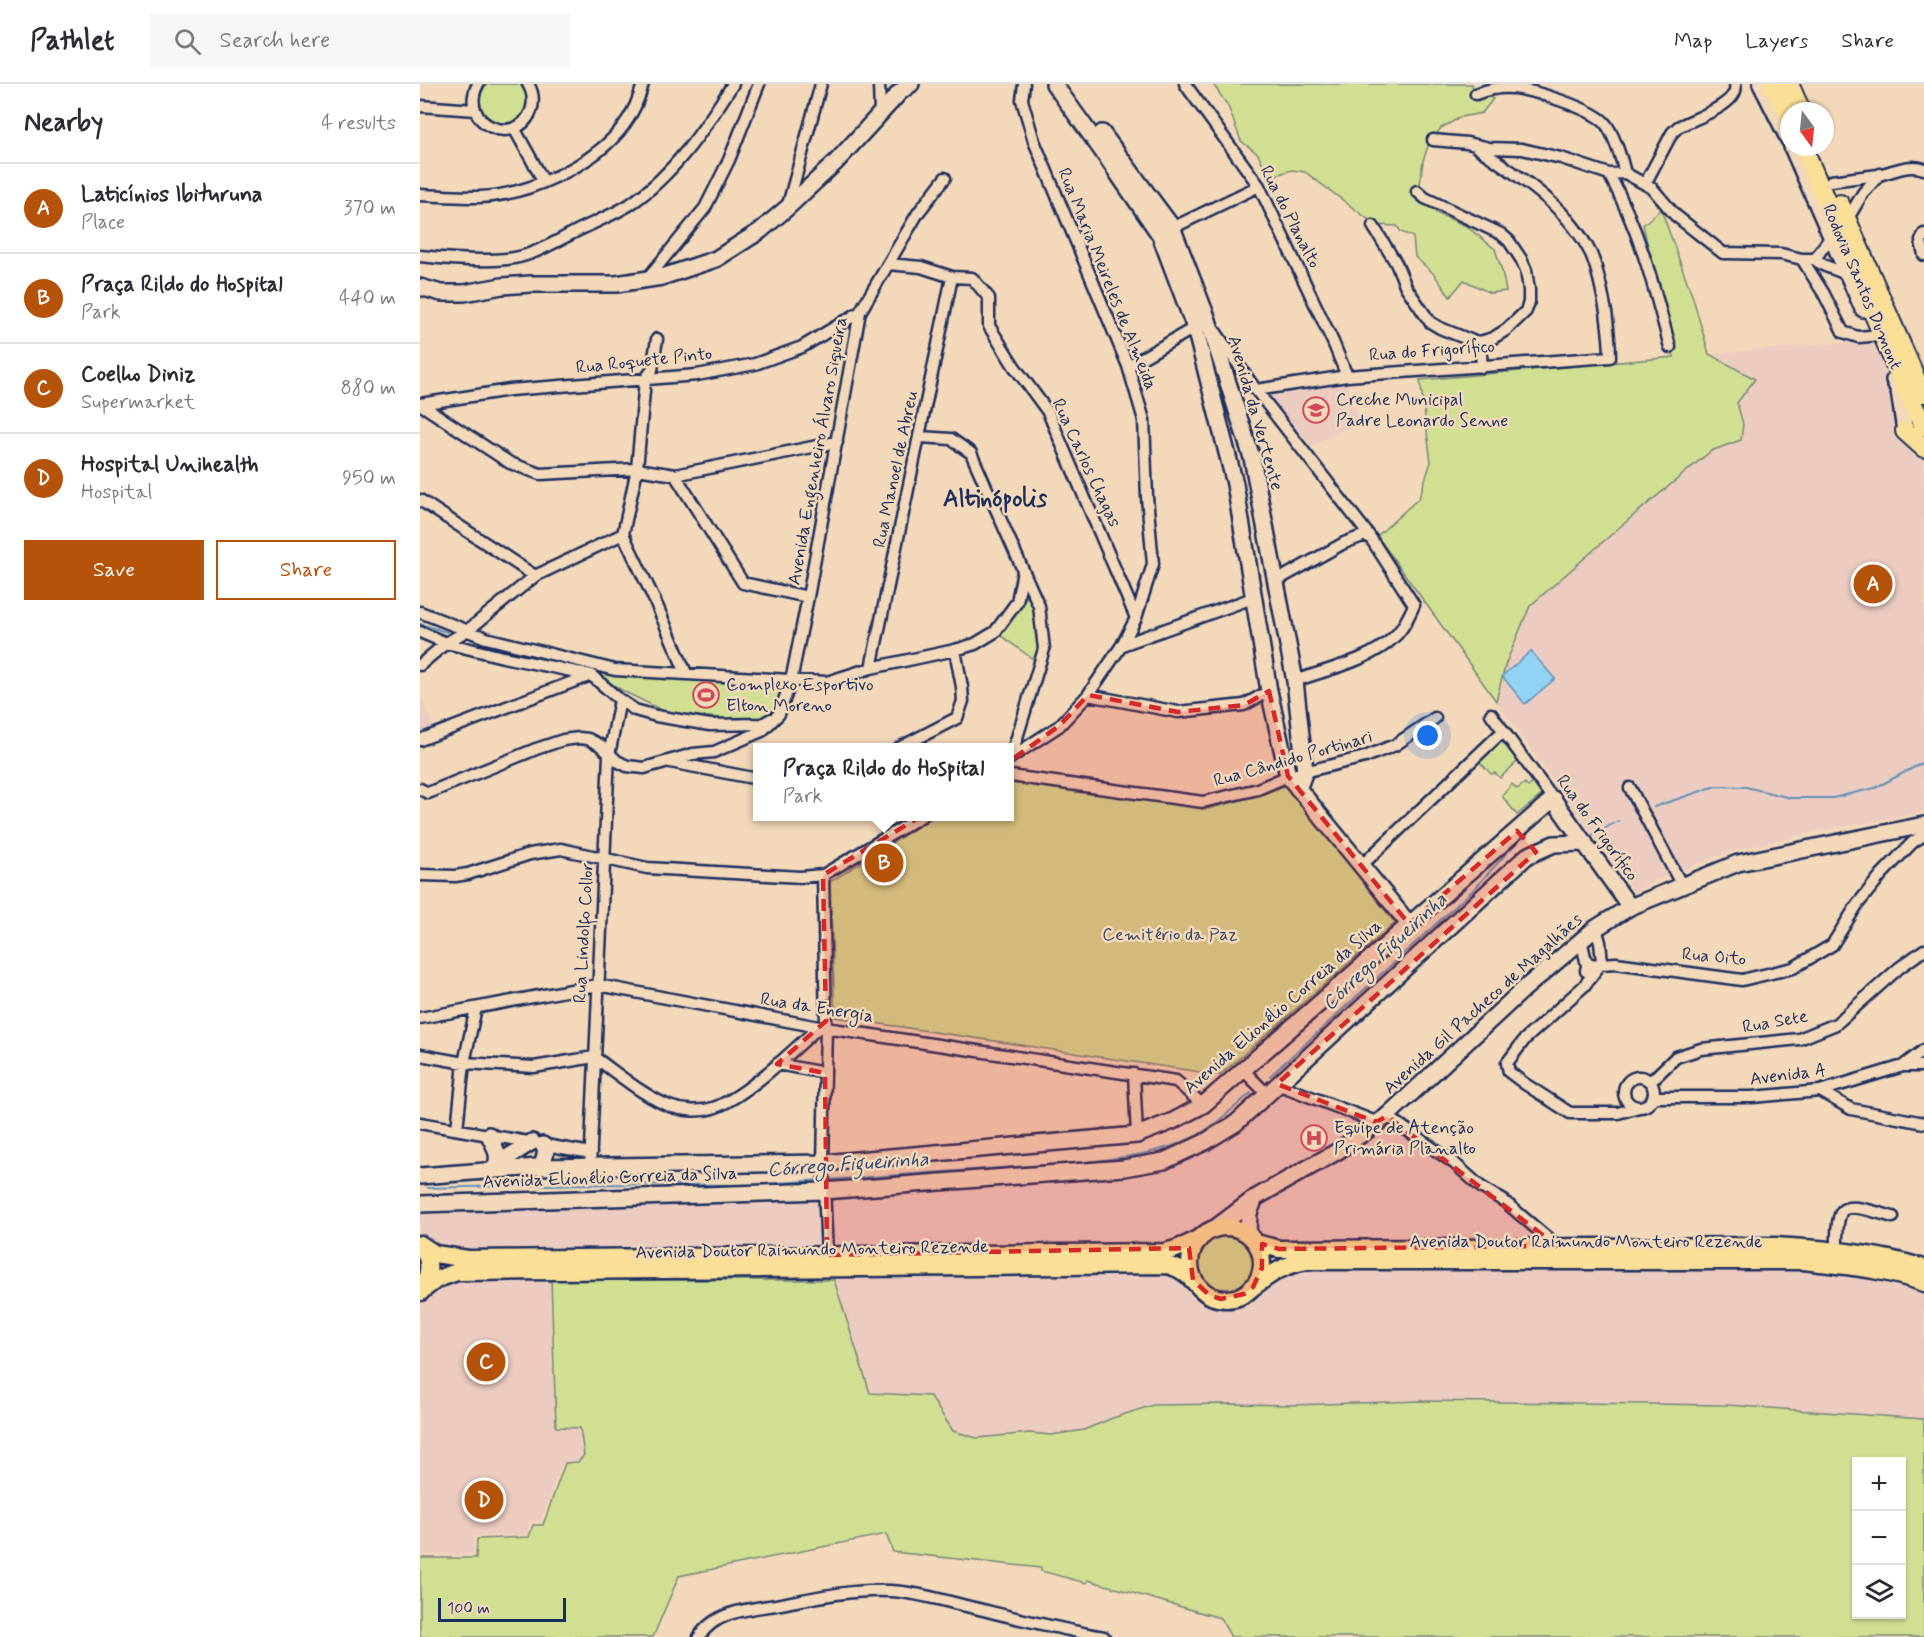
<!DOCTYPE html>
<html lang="en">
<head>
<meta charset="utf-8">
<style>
  :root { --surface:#fff; --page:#f7f7f7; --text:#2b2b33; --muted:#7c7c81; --line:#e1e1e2; --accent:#b45309 }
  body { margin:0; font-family:Mynerve,sans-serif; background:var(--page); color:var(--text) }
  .controls { position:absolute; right:18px; bottom:18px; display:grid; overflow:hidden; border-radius:0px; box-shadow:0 2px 4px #0004 }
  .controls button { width:54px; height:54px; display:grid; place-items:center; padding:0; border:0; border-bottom:2px solid var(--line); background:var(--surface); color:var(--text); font:30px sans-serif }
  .compass { position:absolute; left:1360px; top:18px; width:54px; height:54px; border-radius:50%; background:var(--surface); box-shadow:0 2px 4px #0004; rotate:165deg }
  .scale { position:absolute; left:18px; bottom:15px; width:128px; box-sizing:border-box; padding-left:6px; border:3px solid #1b2f5e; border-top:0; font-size:16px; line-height:21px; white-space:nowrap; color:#1b2f5e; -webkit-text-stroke:4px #f3d8ba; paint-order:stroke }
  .you { position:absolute; left:1008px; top:652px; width:21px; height:21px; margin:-15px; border:4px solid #fff; border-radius:50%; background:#1a73e8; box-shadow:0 0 0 9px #1a73e833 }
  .badge { display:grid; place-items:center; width:39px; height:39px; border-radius:50%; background:var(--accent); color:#fff; font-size:20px; font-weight:700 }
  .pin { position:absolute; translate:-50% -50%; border:3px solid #fff; box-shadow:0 2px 6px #0006 }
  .popup { position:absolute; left:333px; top:659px; width:261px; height:78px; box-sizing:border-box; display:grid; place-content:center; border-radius:0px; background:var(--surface); filter:drop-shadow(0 2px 4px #0005); font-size:20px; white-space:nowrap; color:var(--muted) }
  .popup b { font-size:22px; color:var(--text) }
  .popup::after { content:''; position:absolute; left:50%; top:100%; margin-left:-12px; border:12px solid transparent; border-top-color:var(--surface) }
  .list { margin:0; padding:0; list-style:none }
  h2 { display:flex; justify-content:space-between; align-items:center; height:78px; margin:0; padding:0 24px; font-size:26px }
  h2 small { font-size:20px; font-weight:400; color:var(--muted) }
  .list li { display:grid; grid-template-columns:39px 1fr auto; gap:18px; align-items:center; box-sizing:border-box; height:90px; padding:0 24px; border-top:2px solid var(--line) }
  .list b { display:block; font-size:22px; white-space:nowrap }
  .list p { margin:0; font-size:20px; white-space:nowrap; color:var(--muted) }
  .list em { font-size:20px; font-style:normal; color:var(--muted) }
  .actions { display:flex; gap:12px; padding:18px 24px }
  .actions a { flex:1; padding:14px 0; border:2px solid var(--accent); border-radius:0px; text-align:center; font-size:21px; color:var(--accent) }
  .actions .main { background:var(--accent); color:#fff }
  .icon { flex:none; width:33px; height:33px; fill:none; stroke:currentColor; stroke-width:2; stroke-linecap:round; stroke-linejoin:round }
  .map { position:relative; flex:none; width:1504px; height:1553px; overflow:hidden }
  header { display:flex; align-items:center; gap:36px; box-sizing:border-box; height:84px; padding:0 30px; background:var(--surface); border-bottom:2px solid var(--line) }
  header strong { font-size:28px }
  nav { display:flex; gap:33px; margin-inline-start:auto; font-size:21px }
  .search { width:420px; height:54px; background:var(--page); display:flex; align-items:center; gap:15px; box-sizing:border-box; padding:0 21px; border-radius:0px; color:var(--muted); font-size:22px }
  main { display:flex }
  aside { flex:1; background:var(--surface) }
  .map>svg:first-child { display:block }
  .built { fill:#ecccc1 }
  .green { fill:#d1df92; stroke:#768778; stroke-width:1.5; fill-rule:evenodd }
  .water { fill:#92d3f4; stroke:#6291b8; stroke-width:1.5 }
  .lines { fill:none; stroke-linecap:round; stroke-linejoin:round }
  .stream { stroke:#6291b8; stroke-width:2 }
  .street-casing { stroke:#1b2f5e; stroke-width:15 }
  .secondary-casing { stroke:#1b2f5e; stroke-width:20 }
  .primary-casing { stroke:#1b2f5e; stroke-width:21 }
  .highway-casing { stroke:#1b2f5e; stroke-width:22 }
  .street { stroke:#f3d8ba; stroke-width:10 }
  .secondary { stroke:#f3d8ba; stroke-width:15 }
  .primary { stroke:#fbdf96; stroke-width:16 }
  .highway { stroke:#fbdf96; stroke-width:18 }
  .marked { fill:#d62828; fill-opacity:0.2; stroke:#d62828; stroke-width:4.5; stroke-dasharray:12 8; stroke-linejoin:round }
  .labels { text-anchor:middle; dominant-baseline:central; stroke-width:5; stroke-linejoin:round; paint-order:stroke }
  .street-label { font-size:18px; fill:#1b2f5e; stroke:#f3d8ba }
  .poi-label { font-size:18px; fill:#1b2f5e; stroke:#f3d8ba; text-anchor:start }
  .park-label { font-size:18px; fill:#364966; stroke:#f3d8ba }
  .water-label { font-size:20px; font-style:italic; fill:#2d4874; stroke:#f3d8ba }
  .district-label { font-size:24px; font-weight:bold; fill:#1b2f5e; stroke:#f3d8ba }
</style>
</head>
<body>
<header>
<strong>Pathlet</strong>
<div class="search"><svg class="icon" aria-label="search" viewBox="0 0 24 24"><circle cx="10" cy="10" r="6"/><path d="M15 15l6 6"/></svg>Search here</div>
<nav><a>Map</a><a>Layers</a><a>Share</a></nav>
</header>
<main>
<aside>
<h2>Nearby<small>4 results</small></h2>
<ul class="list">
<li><span class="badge">A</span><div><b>Laticínios Ibituruna</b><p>Place</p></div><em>370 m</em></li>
<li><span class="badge">B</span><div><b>Praça Rildo do Hospital</b><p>Park</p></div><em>440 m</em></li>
<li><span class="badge">C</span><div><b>Coelho Diniz</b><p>Supermarket</p></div><em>880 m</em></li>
<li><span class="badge">D</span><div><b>Hospital Unihealth</b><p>Hospital</p></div><em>950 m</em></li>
</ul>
<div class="actions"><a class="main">Save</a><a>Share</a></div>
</aside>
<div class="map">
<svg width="1504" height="1553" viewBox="0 0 1504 1553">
  <rect width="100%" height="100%" fill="#f3d8ba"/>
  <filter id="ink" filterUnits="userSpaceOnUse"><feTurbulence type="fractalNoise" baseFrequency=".0167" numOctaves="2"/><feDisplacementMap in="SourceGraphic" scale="12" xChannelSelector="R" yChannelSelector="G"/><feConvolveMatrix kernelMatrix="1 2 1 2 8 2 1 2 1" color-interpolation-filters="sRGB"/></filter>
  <g filter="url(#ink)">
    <path class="built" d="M 1451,256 L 1473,304 L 1504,358 L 1504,728 L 1378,751 L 1310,768 L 1234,797 L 1214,808 L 957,452 L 999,414 L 1011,378 L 1000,296 Z
      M 927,299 L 930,315 L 940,337 L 888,364 L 847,312 Z
      M 0,615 L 5,621 L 14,644 L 0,650 Z
      M 857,1000 L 956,1038 L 967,1032 L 1137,1162 L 1323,1181 L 1429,1188 L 1504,1206 L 1504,1335 L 1307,1321 L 1002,1317 L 870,1321 L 805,1320 L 690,1335 L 664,1346 L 631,1351 L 610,1349 L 557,1354 L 533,1347 L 510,1312 L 450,1309 L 414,1196 L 131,1196 L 136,1343 L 160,1343 L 164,1371 L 158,1378 L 143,1379 L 136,1394 L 121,1437 L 110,1438 L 107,1451 L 54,1452 L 53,1470 L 0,1471 L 0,1120 L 704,1085 L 785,1058 Z"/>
    <path class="green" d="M 67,0 L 100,0 C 105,7 108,13 106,22 C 97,57 40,33 67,0 Z
      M 793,0 L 1052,0 L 1053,5 L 1073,15 L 1062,29 L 1041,33 L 1021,44 L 1009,59 L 1003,77 L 1000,101 L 1016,129 L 1046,142 L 1075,165 L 1082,187 L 1086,207 L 1070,209 L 1044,196 L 1030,213 L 1014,190 L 995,173 L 993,153 L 981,148 L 977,142 L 956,141 L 885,88 L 872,86 L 849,93 L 838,70 L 821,57 L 808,22 Z
      M 1241,125 L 1273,214 L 1289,270 L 1335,295 L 1317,319 L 1323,340 L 1321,356 L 1291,367 L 1201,442 L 1110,522 L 1086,579 L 1076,617 L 957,452 L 999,414 L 1011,378 L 1000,296 L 1254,273 L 1223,141 Z
      M 605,501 L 617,523 L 620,564 L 618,579 L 579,550 L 607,512 Z
      M 170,586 L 195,590 L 360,602 L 363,604 L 354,629 L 342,636 L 300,634 L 248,629 L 203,607 Z
      M 1080,654 L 1098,677 L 1080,694 L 1075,689 L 1071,690 L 1058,676 Z
      M 590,696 L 788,725 L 840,711 L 867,701 L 975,839 L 800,991 L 415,933 L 410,798 L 513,733 L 590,732 Z
      M 1114,698 L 1123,710 L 1097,731 L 1082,712 L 1092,700 L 1097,705 L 1105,699 L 1108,703 Z
      M775 1179a31 31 0 1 1 62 0a31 31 0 1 1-62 0Z
      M 131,1196 L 414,1196 L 450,1309 L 510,1312 L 533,1347 L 557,1354 L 610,1349 L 631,1351 L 664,1346 L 690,1335 L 733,1321 L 805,1320 L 870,1321 L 1002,1317 L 1307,1321 L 1504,1335 L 1504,1553 L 811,1553 L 800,1534 L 668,1496 L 666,1499 L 621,1487 L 621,1484 L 473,1468 L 466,1450 L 259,1492 L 233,1553 L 0,1553 L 0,1474 L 56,1474 L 57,1455 L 109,1453 L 113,1441 L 123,1441 L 145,1379 L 158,1378 L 164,1371 L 160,1344 L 136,1343 ZM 1436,1378 L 1482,1378 L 1482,1530 L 1436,1530 Z"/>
    <path class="water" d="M 1111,567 L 1135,595 L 1105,620 L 1082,592 Z"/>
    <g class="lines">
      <path class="stream" d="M 0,540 L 27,548
        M 1234,723 L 1296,702 L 1326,703 L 1371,714 L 1413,714 L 1455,704 L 1504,678
        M 1171,752 L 1198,737
        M 850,992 L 1053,806 L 1095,760
        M 406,1096 L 668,1078 C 703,1073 739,1070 772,1054 C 793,1044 813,1024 831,1009
        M 8,1104 L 167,1100 L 333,1101 L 400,1096"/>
      <g class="street-casing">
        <path id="street" d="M 58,0 C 37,40 96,65 111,27 C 114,18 113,8 108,0
          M 459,0 L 460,30
          M 765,0 L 839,102 L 913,258 L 927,292
          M 1056,10 C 1068,5 1081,3 1093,4 C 1113,6 1170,24 1184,38 C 1193,47 1202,76 1205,89
          M 0,22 L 55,26
          M 94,44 L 124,98
          M 1013,56 L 1047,59 L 1069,64 L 1102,65 L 1141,74 L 1189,90 L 1205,89 L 1232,104 L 1255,131 L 1303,169 L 1361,170 L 1382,175 L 1395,175 C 1401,183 1418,185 1427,191
          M 1189,90 C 1220,148 1233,199 1250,263
          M 1411,97 C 1426,95 1442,93 1458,91 C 1473,88 1489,79 1504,85
          M 1225,100 L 1252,49 L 1258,43 C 1273,35 1321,20 1315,0
          M 0,111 C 20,112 40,113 60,113 C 108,111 175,81 204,41 C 213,29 219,15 223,0
          M 368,121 L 401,0
          M 1427,136 L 1443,109 L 1460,90
          M 953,142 L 976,179 L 986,203 L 1010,238 L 1020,244 L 1050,256 L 1060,258 L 1073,254 L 1086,246 L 1106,227 L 1109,218 L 1109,206 L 1106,186 L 1101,175 L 1089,157 L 1081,150 L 1005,114 L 997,107
          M 748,146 L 839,102
          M 1504,150 L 1501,157 L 1504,171
          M 0,172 C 28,175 59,178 87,175 C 110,173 131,160 151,150 C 170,140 191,132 209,121 C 254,91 285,44 313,0
          M 1382,175 L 1404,210 L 1423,248 L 1438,253 L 1462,251
          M 1395,175 L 1411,152
          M 468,180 L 501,183 L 532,193 L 552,194 L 569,214 L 569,242 L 594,282 L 628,328 L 716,534
          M 227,195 L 285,124 L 309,76 L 339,0
          M 795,247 L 836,306 L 948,450 L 994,521 C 989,532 983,545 974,553 C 952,576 905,586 875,597
          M 237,255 L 232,286 L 225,296 L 217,385 L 203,450 L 235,517 L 266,589
          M 1060,258 L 1062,283
          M 708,282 L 781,240
          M 836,306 L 927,292 L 1190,273 C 1190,257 1188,243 1186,228 C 1182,208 1179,188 1171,170 C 1147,121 1098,92 1055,62
          M 0,320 L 90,306 L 277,291 L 335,280 L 382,263 L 440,228
          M 0,320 L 90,379 L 120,390 L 217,385 L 255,391 L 417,358
          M 500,353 L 531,355 L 551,369 L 619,522 L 624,565 L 591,673
          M 255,391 L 323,499 L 388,513
          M 0,416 L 115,492
          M 856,497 L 924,459 L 948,450
          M 0,528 L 66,554 L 195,586 L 407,598 L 451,584 L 535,566 L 555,560 L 575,548 L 597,518 L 603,487
          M 0,548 L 26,559 L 83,573 L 171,591 L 200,616 L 215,626 L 236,632 L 290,641 L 342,640 L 351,635
          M 702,561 L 833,514
          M 0,581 L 26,559 L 48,546 L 115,492 L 203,450
          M 451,584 L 532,193
          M 668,611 L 758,628 L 824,621 L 849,607
          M 1071,630 L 1133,715
          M 0,656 L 171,591
          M 479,664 L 537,634 L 543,617 L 542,603 L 535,566
          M 590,674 L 639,642 L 668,611 L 702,561 L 716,534 L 733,480 L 727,413 L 724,336 L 708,282 L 614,57 L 602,16 L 604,0
          M 250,678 L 338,695
          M 590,692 L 783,718 L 838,705 L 868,692 L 945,673 L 975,661 L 1015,634
          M 1210,704 L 1261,800
          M 0,705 L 8,709 L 116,665 L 143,656 L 159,654 L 168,655 L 180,661 L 197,677 L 207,682 L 224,684 L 273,670 L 294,668 L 342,647 L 359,630 L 371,597 L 388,513 L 440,228 L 498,129 L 525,94
          M 941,782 L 1083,647
          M 0,791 L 35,792 L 48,790 L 110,770 L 141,765 L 227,784 L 380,793 L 403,791 L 502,732
          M 403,791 L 406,943 L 403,1079 L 407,1171
          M 1176,844 L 1180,858 L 1182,878 L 1164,902 L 1105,955 L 1087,979 L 1089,988 L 1105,1000 L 1150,1029 L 1198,1029 L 1219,1023
          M 1161,856 L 1167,881 L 1166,887
          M 1167,881 L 1196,879 L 1322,896 L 1373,884 L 1412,861 L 1437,821 L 1462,790 L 1493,758 L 1504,751
          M 0,934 L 178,901 L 399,943 L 756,997 L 783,1021
          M 0,971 L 44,979 L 114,983 L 174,973 C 197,989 226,1014 252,1023 C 264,1027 280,1028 293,1024 C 326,1013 372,967 399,943
          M 357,980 L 405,989
          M 1483,982 L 1504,966
          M 823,986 L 847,1010
          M 714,990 L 717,1051
          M1204 1008a15 15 0 1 1 30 0a15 15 0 1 1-30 0Z
          M 1230,998 L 1256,973 L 1281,965 L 1379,955 L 1416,940 L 1479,884 L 1504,866
          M 857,1000 L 956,1038
          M 1400,1007 L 1431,1025 L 1504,1039
          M 1233,1013 L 1332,1013 L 1400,1007 L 1483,982 L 1504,982
          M 967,1032 L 1034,1079 L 1061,1103 L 1084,1117 L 1137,1162
          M 0,1039 L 171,1069
          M 37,1045 L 44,979 L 56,924
          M 170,1084 L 189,671 L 200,616
          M 1417,1166 C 1417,1155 1416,1136 1422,1127 C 1430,1118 1462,1130 1473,1133
          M 279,1553 C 295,1527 329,1525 356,1521 C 393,1514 432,1505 470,1507 C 495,1508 521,1516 546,1522 C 592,1533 638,1545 684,1553"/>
      </g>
      <g class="secondary-casing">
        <path id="secondary" d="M 634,0 L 683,68 L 740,151 L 775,244 L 815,400 L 849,607 L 868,692 L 989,840
          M 1341,0 L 1369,56
          M 682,49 L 752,143 L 788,236 L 832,374 L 875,597 L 885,687 L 878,705
          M 1372,63 L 1443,225
          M 0,203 L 21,209 L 44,209 L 82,202 L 110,200 L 196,200 L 242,193 L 296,175 L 340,147 L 367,124 L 416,78 L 480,8 L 491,0
          M 1474,296 L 1479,307 L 1485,347
          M 69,1051 C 74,1061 82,1074 74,1085
          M 77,1080 L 112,1058
          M 118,1083 L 123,1079 L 126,1067 L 123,1061
          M 0,1092 L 118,1083 L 403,1079 L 717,1051 L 753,1037 L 783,1021 L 1133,715 L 1210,823
          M 0,1120 L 404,1107 L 704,1084 L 744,1077 L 785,1058 L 816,1039 L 1107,772 L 1134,760 L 1165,759
          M 794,1145 L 835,1114 L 918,1067 L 967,1032 L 1105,904 L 1176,844 L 1210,823 L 1318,779 L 1504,741
          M 828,1150 L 829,1129 L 835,1114"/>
      </g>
      <g class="primary-casing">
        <path id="primary" d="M770 1179a36 36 0 1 1 72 0a36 36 0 1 1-72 0Z
          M 836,1159 L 859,1165 L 1355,1162 C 1406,1165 1455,1169 1504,1184
          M 0,1160 L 15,1170 L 48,1175 L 744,1168 C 760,1165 771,1159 784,1151
          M 0,1160 C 12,1176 10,1191 1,1208
          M 833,1203 C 851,1190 865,1180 887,1177 L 1384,1177 C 1424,1182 1466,1185 1504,1199
          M 1,1207 L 17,1195 L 37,1188 L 746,1181 C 762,1184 769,1192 780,1204"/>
      </g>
      <g class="highway-casing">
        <path id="highway" d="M 1352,0 L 1369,30
          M 1369,0 L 1381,27
          M 1383,63 L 1488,311 L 1504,342
          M 1420,120 L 1496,295 L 1504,309
          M 1485,347 L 1504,364"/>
      </g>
      <use href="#street" class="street"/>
      <use href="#secondary" class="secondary"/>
      <use href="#primary" class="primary"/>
      <use href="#highway" class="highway"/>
    </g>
  </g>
  <path class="marked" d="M 849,607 L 868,692 L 989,840 L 1097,747 L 1116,768 L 857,1000 L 956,1038 L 967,1032 L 1137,1162 L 859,1165 L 842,1160 L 842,1184 L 833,1203 L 824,1210 L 801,1215 L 789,1211 L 773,1196 L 769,1164 L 407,1171 L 405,989 L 357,980 L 406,937 L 403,791 L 573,689 L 639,642 L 668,611 L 758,628 L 824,621 Z"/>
  <defs>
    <g id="school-ring" transform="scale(1.35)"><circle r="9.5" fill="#f3d8ba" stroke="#d1495b" stroke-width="1.5"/><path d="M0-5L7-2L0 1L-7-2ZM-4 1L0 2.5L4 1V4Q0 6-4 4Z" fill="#d1495b"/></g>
    <g id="stadium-ring" transform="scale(1.35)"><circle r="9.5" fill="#f3d8ba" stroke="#d1495b" stroke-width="1.5"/><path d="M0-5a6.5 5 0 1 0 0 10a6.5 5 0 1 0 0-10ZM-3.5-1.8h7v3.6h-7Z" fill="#d1495b"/></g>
    <g id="hospital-ring" transform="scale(1.35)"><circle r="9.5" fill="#f3d8ba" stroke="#d1495b" stroke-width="1.5"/><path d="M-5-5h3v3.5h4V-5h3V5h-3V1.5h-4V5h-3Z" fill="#d1495b"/></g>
  </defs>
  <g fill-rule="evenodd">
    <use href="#school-ring" x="896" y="326"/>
    <use href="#stadium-ring" x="286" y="611"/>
    <use href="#hospital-ring" x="894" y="1054"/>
  </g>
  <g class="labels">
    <g class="street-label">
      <text transform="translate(870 133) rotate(63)">Rua do Planalto</text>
      <text transform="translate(687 195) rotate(68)">Rua Maria Meireles de Almeida</text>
      <text transform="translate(1442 203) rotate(67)">Rodovia Santos Dumont</text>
      <text transform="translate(1012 267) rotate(-4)">Rua do Frigorífico</text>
      <text transform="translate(224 277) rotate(-6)">Rua Roquete Pinto</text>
      <text transform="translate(835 329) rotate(74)">Avenida da Vertente</text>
      <text transform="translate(398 367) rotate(-80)">Avenida Engenheiro Álvaro Siqueira</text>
      <text transform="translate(666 379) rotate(65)">Rua Carlos Chagas</text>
      <text transform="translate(476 385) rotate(-78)">Rua Manoel de Abreu</text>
      <text transform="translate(873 675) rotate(-16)">Rua Cândido Portinari</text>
      <text transform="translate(1177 744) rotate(54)">Rua do Frigorífico</text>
      <text transform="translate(164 849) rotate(-87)">Rua Lindolfo Collor</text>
      <text transform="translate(1294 873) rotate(5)">Rua Oito</text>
      <text transform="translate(1063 920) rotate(-42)">Avenida Gil Pacheco de Magalhães</text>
      <text transform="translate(863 923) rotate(-41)">Avenida Elionélio Correia da Silva</text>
      <text transform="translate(397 924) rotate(9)">Rua da Energia</text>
      <text transform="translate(1355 938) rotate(-10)">Rua Sete</text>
      <text transform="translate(1368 991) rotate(-7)">Avenida A</text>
      <text transform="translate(190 1094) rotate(-2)">Avenida Elionélio Correia da Silva</text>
      <text x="1166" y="1158">Avenida Doutor Raimundo Monteiro Rezende</text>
      <text transform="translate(392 1166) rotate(-1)">Avenida Doutor Raimundo Monteiro Rezende</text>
    </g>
    <g class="poi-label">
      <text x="916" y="316">Creche Municipal<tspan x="916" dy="21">Padre Leonardo Senne</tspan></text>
      <text x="306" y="601">Complexo Esportivo<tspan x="306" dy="21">Elton Moreno</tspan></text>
      <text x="914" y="1044">Equipe de Atenção<tspan x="914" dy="21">Primária Planalto</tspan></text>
    </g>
    <g class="park-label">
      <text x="750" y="851">Cemitério da Paz</text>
    </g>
    <g class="water-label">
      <text transform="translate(965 868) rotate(-43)">Córrego Figueirinha</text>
      <text transform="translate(428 1081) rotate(-4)">Córrego Figueirinha</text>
    </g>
    <g class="district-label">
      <text x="575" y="415">Altinópolis</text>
    </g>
  </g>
</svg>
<div class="controls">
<button>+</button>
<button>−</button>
<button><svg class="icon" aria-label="layers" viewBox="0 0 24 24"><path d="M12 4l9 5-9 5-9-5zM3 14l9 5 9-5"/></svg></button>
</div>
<svg class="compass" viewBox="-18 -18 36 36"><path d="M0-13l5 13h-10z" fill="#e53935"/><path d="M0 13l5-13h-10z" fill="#7c7c81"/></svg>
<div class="scale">100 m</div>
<div class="you"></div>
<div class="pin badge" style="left:1453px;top:500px">A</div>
<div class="pin badge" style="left:464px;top:779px">B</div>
<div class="popup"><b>Praça Rildo do Hospital</b>Park</div>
<div class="pin badge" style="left:66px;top:1278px">C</div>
<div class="pin badge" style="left:64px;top:1416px">D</div>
</div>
</main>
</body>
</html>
